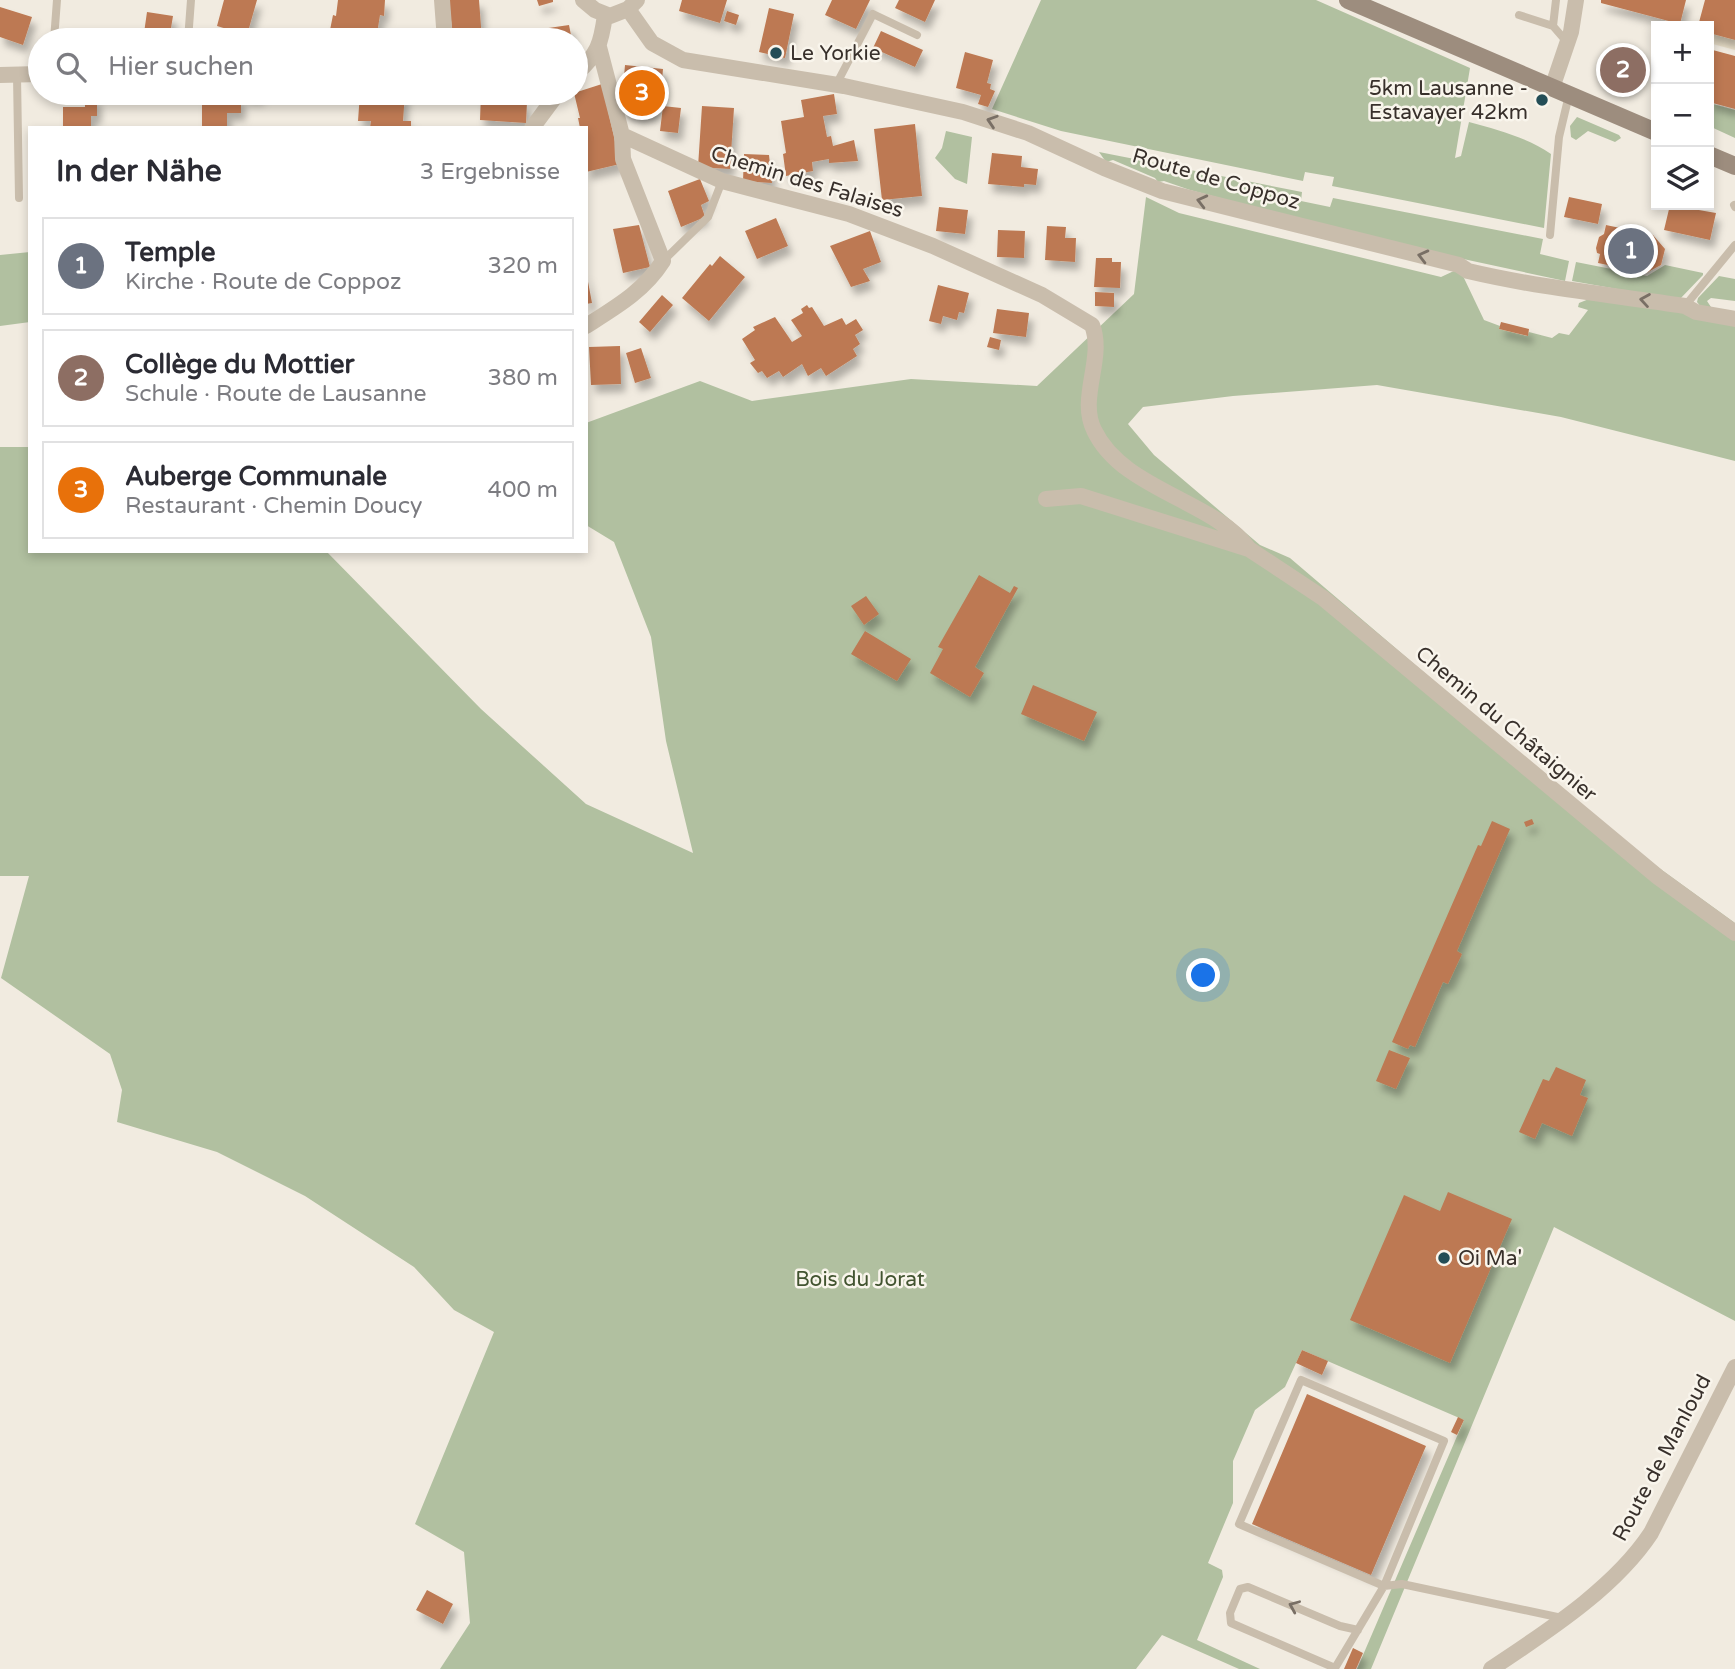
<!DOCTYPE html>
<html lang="de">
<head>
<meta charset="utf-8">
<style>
  :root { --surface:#fff; --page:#f2f2f3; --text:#2b2b33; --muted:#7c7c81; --line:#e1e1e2; --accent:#1a73e8 }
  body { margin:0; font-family:"Varela Round",sans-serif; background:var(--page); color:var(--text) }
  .controls { position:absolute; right:21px; top:21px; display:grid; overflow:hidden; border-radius:0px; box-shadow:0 4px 10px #0003 }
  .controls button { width:63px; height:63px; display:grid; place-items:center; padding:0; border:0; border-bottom:2px solid var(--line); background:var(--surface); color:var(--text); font:35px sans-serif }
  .you { position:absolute; left:1204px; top:976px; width:24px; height:24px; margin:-18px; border:5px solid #fff; border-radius:50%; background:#1a73e8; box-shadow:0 0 0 10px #1a73e833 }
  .badge { display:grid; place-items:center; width:46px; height:46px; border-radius:50%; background:var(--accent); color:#fff; font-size:23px; font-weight:700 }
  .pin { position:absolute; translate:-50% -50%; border:4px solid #fff; box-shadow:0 2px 7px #0006 }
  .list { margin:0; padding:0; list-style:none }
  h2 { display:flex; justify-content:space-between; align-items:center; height:91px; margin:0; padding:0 28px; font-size:30px }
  h2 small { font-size:23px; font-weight:400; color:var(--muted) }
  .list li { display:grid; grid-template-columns:46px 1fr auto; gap:21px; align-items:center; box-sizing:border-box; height:98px; margin:0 14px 14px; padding:0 14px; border:2px solid var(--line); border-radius:0px }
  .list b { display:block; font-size:26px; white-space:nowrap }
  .list p { margin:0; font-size:23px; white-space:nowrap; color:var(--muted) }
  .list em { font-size:23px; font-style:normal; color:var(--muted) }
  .icon { flex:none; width:38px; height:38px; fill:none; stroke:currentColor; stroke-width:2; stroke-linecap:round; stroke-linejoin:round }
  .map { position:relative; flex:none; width:1735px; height:1669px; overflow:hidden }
  .search { position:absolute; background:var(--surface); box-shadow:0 4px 10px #0003; left:28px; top:28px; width:560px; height:77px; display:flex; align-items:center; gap:18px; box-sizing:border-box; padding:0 24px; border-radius:38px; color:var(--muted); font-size:26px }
  .panel { position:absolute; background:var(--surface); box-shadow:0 4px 10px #0003; left:28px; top:126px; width:560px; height:427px; border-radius:0px }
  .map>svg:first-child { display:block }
  .green { fill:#b1c0a0 }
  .plaza { fill:#e8dec8 }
  .building { fill:#bd7952; filter:url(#shadow) }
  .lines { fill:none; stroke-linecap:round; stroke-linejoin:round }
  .lane { stroke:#c9bdac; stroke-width:8 }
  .street { stroke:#c9bdac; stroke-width:16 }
  .secondary { stroke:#9d8d7e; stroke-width:18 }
  .oneway { stroke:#796f65 }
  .poi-dot { fill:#234d56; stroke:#f9f5ec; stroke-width:2.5 }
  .labels { text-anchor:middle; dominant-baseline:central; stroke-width:5; stroke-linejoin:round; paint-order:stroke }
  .poi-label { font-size:21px; fill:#38302b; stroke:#f9f5ec; text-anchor:start }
  .street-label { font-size:21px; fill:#38302b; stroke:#f9f5ec }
  .park-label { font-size:21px; fill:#425430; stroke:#f9f5ec }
</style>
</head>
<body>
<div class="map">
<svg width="1735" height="1669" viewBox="0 0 1735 1669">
  <defs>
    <filter id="shadow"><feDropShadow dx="4.5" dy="8" stdDeviation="3.5" flood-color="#0004"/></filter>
  </defs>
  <rect width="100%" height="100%" fill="#f1ebe0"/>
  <path class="green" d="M 1041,0 L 1316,0 L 1470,68 L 1455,158 L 1461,156 L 1469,122 C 1498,130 1526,137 1551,154 L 1544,228 L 1332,186 L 1334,177 L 1305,172 L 1303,181 L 1061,131 L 992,109 Z
    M 1709,103 L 1735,110 L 1735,138 L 1709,126 Z
    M 1577,117 L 1619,135 L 1621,138 L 1615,142 L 1588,131 L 1576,140 L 1571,137 L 1570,126 Z
    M 946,131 L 972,137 L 967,184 L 955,179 L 935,158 L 942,148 Z
    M 1099,152 L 1302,192 L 1301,201 L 1330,207 L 1333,198 L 1543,239 L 1540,254 L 1569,261 L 1565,281 L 1380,241 L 1190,190 L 1164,181 L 1158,182 L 1155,178 L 1113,160 L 1106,162 Z
    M 1146,197 L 1179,213 L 1441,277 L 1456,270 L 1463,276 L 1484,320 L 1500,326 L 1499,329 L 1527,336 L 1529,332 L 1552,338 L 1559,333 L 1569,335 L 1588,310 L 1578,307 L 1579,303 L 1604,293 L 1735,319 L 1735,461 L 1561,417 L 1377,385 L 1233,396 L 1143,407 L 1128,424 L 1154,455 L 1260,545 L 1290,558 L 1619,839 L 1735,923 L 1735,1321 L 1554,1227 L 1371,1669 L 1357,1669 L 1464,1420 L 1302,1350 L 1285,1387 L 1255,1410 L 1233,1461 L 1233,1503 L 1208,1563 L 1222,1570 L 1223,1577 L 1197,1640 L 1260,1669 L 1239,1669 L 1162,1635 L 1136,1669 L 440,1669 L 470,1623 L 464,1552 L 415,1524 L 494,1332 L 454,1310 L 414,1267 L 305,1196 L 217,1152 L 117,1122 L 122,1090 L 110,1054 L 1,978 L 29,876 L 0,876 L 0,447 L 30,447 L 30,551 L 326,551 L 481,709 L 586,804 L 693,853 L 666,741 L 651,637 L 614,542 L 586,525 L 586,423 L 700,381 L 752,401 L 911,379 L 1037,386 L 1134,294 Z
    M 30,252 L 30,322 L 0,326 L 0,255 Z
    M 1576,262 L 1647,276 L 1665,265 L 1703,273 L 1703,275 L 1679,300 L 1572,281 Z
    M 1719,276 L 1735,279 L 1735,301 L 1711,298 L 1707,301 L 1713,310 L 1701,307 L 1697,302 L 1698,298 Z"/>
  <path class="plaza" d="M 1709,33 L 1735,40 L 1735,50 L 1709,43 Z"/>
  <path class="building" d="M 224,0 L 257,0 L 247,35 L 217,26 Z
    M 338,0 L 385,0 L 384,16 L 380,15 L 376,40 L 328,40 L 333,15 L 336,16 Z
    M 449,0 L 479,0 L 482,40 L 453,40 Z
    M 537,0 L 553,0 L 553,2 L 539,6 Z
    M 682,0 L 727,0 L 720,23 L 679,11 Z
    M 832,0 L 870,0 L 856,29 L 825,15 Z
    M 899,0 L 935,0 L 925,22 L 895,8 Z
    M 1601,0 L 1686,0 L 1680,24 L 1601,3 Z
    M 1705,0 L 1735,0 L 1735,40 L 1709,33 L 1709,26 L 1698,26 Z
    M 0,7 L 32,17 L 23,45 L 0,37 Z
    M 769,8 L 794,14 L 785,58 L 759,52 Z
    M 727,11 L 739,15 L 736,25 L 724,21 Z
    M 147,12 L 173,16 L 169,40 L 143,40 Z
    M 569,25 L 572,40 L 529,40 L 528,31 Z
    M 881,31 L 923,50 L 915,67 L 873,48 Z
    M 1709,49 L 1735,56 L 1735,109 L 1709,102 Z
    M 965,52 L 993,60 L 987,83 L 991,84 L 990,89 L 995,91 L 988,107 L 978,104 L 981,95 L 956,88 Z
    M 625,65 L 663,69 L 660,104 L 657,104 L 656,111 L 652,115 L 644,115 L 639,117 L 635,114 L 628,113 L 624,108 L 625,101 L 622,100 Z
    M 602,84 L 620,164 L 586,172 L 586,152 L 588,151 L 586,128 L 580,128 L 578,118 L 580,118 L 574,93 Z
    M 244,93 L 260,93 L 260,97 L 244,97 Z
    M 360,93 L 405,93 L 403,121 L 411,121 L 411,128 L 370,128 L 371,121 L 358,121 Z
    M 481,93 L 515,93 L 515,102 L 527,102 L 526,123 L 480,120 Z
    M 834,94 L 837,114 L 823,116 L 827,137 L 831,136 L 833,146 L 854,140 L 858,161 L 829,163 L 829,159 L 812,162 L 813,171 L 786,176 L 783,154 L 786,153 L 781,121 L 804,117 L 801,100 Z
    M 202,96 L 241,96 L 241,113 L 227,113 L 227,128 L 202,128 Z
    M 85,97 L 97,97 L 97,116 L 91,116 L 91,128 L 63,128 L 63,107 L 85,107 Z
    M 663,106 L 681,108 L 678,133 L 660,131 Z
    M 702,106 L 734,108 L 730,169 L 698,167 Z
    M 915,124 L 922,196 L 882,200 L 874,129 Z
    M 992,153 L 1022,156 L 1021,167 L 1038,169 L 1036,185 L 1024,184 L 1024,187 L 988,184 Z
    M 744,154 L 769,155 L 772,183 L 743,181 Z
    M 700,179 L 709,201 L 701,205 L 705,217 L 681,227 L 668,191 Z
    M 1569,197 L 1602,204 L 1598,224 L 1564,217 Z
    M 1670,205 L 1716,213 L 1710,240 L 1664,230 Z
    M 939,207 L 968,210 L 965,234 L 936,231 Z
    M 776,218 L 788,246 L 757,259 L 745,231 Z
    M 639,225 L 650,267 L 623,273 L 613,229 Z
    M 1606,225 L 1653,235 L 1665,249 L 1661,265 L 1646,273 L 1598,263 L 1600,254 L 1597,253 L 1596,248 L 1599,237 L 1604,234 Z
    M 1047,226 L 1066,227 L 1065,238 L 1076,238 L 1075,262 L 1045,260 Z
    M 998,230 L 1025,231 L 1024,258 L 997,257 Z
    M 870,231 L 881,262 L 863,269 L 870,281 L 851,287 L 830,246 Z
    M 720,256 L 745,277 L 709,321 L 682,298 L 710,264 L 712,266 Z
    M 1096,258 L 1112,258 L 1112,262 L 1121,262 L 1120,288 L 1094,287 Z
    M 586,271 L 592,303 L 586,304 Z
    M 938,285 L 969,293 L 964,313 L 959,312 L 957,320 L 943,316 L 941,324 L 929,321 Z
    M 1095,292 L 1114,293 L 1114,307 L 1095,306 Z
    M 662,295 L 673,305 L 650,332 L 639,322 Z
    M 807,305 L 809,308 L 812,307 L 824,326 L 842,318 L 846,325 L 856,319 L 863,330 L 855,335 L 860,344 L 853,349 L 857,356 L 826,376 L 821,368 L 808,376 L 802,364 L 783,377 L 779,371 L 767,378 L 762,371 L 758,373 L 750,363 L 755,360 L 742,339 L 755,330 L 753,327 L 775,317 L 792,342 L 802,336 L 791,320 L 803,313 L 801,309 Z
    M 997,309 L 1029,313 L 1026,337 L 993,333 Z
    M 1501,322 L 1529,329 L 1528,336 L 1499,329 Z
    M 990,337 L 1001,340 L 999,350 L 987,347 Z
    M 620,346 L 621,384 L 591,385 L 589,347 Z
    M 641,348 L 651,378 L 635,383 L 626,353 Z
    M 979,575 L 1010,593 L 1014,586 L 1018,588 L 975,667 L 984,673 L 970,697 L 930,673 L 943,649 L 938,647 Z
    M 866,596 L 879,614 L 864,625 L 851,606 Z
    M 865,631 L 911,659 L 897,681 L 851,654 Z
    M 1033,685 L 1097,712 L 1084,741 L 1021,714 Z
    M 1532,819 L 1534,824 L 1526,827 L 1524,822 Z
    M 1492,821 L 1510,829 L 1457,951 L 1462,954 L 1448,984 L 1443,982 L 1415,1047 L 1410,1045 L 1408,1049 L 1392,1042 L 1478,845 L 1481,846 Z
    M 1389,1050 L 1410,1058 L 1396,1089 L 1376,1081 Z
    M 1556,1067 L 1586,1080 L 1580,1095 L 1588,1098 L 1572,1136 L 1542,1123 L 1535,1139 L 1519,1132 L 1543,1079 L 1549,1081 Z
    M 1448,1192 L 1512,1219 L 1450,1363 L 1350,1320 L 1404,1195 L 1440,1211 Z
    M 1302,1350 L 1328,1361 L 1322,1375 L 1296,1363 Z
    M 1307,1394 L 1426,1446 L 1371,1575 L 1252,1524 Z
    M 1458,1417 L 1464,1420 L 1457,1435 L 1451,1432 Z
    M 427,1590 L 453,1604 L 443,1624 L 416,1610 Z
    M 1353,1648 L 1363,1653 L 1356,1669 L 1344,1669 Z"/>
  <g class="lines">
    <path class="lane" d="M 1519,15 L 1553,26 L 1566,41
      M 1553,26 L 1556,0
      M 54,40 L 57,0
      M 188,40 L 191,0
      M 17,76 L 19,198
      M 836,85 L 873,14 L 917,35
      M 1734,205 L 1735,207
      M 1550,235 L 1559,137 L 1569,95
      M 663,261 L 708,217 L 722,181
      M 1685,306 L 1735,245
      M 1358,1630 L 1340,1626 L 1248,1587 L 1240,1589 L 1230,1613 L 1231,1623 L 1335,1668 L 1384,1586 L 1444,1441 L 1301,1380 L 1239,1524 L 1384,1586 L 1402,1584 L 1562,1618"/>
    <path class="street" d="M 442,0 L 445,40
      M 583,0 L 595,10 L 610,16 L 628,9 L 637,0
      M 628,9 L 652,43 L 683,60 L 844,86 L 963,112 L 1028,133 L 1104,168 L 1162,191 L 1459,265 L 1468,271 C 1540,288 1613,295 1685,306 L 1696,312 L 1735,319
      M 576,74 C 598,54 601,44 605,15
      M 0,75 L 40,74
      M 1552,88 L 1571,32 L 1576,0
      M 532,128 L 558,93
      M 622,135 L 722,181 L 849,214 L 933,246 L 1042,295 L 1092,325 C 1105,358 1078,398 1094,430 C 1122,490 1214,500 1249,549
      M 586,326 C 616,307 644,291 663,261 L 623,159 L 622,135 L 599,47
      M 1046,499 L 1081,496 L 1249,549 L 1323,598 L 1658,877 L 1735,933
      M 1491,1669 C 1546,1632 1614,1589 1651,1533 L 1735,1367"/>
    <path class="secondary" d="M 1348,0 L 1656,132
      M 1709,155 L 1735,166"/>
  </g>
  <defs><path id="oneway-chevron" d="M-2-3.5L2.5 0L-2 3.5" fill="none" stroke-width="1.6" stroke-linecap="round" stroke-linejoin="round" transform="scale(1.75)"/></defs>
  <g class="oneway">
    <use href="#oneway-chevron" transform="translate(992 121) rotate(-162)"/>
    <use href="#oneway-chevron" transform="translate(1202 201) rotate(-166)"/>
    <use href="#oneway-chevron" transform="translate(1423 256) rotate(-166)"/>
    <use href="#oneway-chevron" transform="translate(1645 300) rotate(-171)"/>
    <use href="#oneway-chevron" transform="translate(1294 1606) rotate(-157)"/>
  </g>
  <g class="poi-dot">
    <circle cx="776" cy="53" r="7"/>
    <circle cx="1542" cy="100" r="7"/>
    <circle cx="1444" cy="1258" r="7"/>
  </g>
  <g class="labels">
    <g class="poi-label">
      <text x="790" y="53">Le Yorkie</text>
      <text x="1528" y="88" text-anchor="end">5km Lausanne -<tspan x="1528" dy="24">Estavayer 42km</tspan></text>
      <text x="1458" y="1258">Oi Ma'</text>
    </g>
    <g class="street-label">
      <text transform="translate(1216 179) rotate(16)">Route de Coppoz</text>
      <text transform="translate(807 182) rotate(17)">Chemin des Falaises</text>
      <text transform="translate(1506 724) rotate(40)">Chemin du Châtaignier</text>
      <text transform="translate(1662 1458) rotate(-62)">Route de Manloud</text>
    </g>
    <g class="park-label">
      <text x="860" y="1279">Bois du Jorat</text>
    </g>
  </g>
</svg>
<div class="controls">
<button>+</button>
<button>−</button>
<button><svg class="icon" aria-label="layers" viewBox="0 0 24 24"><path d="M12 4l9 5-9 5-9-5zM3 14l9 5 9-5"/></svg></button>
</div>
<div class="you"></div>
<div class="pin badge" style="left:1631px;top:251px;background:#6b7280">1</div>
<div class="pin badge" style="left:1623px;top:70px;background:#8d6e63">2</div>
<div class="pin badge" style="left:642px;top:93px;background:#e8710a">3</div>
<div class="search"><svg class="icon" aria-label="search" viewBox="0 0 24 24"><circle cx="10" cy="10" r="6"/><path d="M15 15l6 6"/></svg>Hier suchen</div>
<section class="panel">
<h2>In der Nähe<small>3 Ergebnisse</small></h2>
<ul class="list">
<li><span class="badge" style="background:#6b7280">1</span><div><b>Temple</b><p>Kirche · Route de Coppoz</p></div><em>320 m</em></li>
<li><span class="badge" style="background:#8d6e63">2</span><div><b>Collège du Mottier</b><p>Schule · Route de Lausanne</p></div><em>380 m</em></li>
<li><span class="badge" style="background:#e8710a">3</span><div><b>Auberge Communale</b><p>Restaurant · Chemin Doucy</p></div><em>400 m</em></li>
</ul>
</section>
</div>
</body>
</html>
